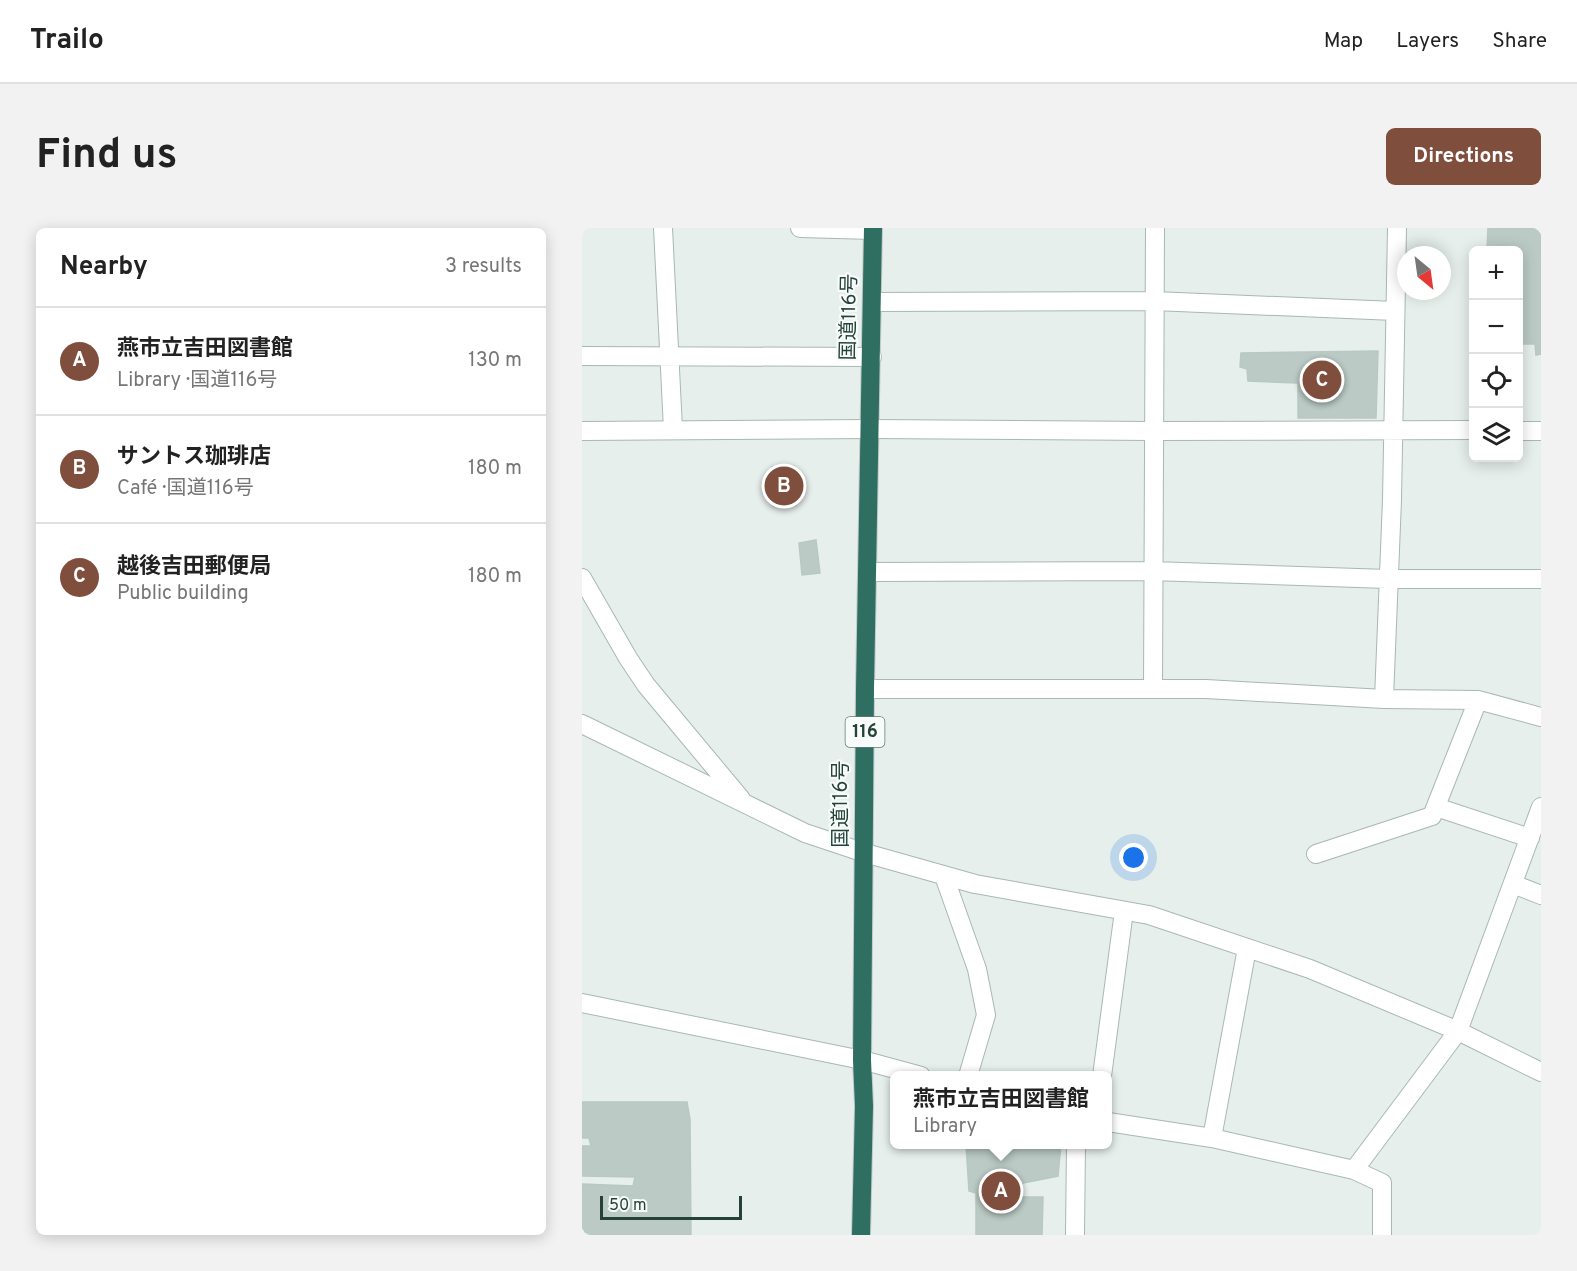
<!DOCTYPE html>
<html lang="en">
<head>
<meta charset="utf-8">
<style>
  :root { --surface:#fff; --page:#f2f2f2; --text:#222; --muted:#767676; --line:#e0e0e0; --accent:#804e3d }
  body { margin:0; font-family:Overpass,"Noto Sans JP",sans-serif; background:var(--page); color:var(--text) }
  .controls { position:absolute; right:18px; top:18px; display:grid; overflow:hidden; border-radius:9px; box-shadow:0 3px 15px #0003 }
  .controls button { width:54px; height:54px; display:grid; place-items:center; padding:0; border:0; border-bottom:2px solid var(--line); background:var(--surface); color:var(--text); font:30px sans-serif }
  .compass { position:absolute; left:815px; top:18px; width:54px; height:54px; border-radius:50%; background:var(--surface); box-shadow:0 3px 15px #0003; rotate:151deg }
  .scale { position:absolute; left:18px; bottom:15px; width:142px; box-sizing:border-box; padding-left:6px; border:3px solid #24423a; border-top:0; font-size:16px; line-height:21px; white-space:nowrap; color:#24423a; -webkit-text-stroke:4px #f7fbf9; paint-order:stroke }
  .you { position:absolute; left:552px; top:630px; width:21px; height:21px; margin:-15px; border:4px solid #fff; border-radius:50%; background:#1a73e8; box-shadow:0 0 0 9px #1a73e833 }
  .badge { display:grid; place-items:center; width:39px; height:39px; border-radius:50%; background:var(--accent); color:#fff; font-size:20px; font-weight:700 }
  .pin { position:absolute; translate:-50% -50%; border:3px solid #fff; box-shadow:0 2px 6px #0006 }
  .popup { position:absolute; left:308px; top:843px; width:222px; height:78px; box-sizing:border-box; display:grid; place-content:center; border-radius:9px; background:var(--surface); filter:drop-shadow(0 2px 4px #0005); font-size:20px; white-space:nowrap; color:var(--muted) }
  .popup b { font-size:22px; color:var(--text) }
  .popup::after { content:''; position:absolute; left:50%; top:100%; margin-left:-12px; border:12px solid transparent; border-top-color:var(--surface) }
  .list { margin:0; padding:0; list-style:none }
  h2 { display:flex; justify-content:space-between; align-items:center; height:78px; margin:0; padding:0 24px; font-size:26px }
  h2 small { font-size:20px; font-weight:400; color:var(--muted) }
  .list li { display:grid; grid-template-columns:39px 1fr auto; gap:18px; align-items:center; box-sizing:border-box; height:108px; padding:0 24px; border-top:2px solid var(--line) }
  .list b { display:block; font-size:22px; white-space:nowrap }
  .list p { margin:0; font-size:20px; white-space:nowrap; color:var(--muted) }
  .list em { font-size:20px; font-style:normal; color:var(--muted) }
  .icon { flex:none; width:33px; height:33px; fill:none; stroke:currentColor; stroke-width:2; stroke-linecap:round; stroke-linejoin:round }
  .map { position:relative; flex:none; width:959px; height:1007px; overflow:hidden; border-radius:9px }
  header { display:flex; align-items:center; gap:36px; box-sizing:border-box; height:84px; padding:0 30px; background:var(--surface); border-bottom:2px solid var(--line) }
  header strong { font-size:28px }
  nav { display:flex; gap:33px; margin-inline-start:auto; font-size:21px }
  .intro { display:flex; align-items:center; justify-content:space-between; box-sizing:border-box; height:144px; padding:0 36px }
  h1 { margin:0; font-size:42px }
  .button { padding:15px 27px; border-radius:9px; background:var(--accent); color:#fff; font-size:21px; font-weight:700 }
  main { display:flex; gap:36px; padding:0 36px }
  aside { flex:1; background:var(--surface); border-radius:9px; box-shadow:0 3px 15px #0003 }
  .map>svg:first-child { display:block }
  .building { fill:#bbcac4; stroke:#b8c9c2; stroke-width:1.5 }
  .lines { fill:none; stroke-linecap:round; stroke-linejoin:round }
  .minor-casing { stroke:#a8b8b2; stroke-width:20 }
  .highway-casing { stroke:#c2cac8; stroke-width:20 }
  .minor { stroke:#fff; stroke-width:18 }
  .highway { stroke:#2f6f62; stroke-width:18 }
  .labels { text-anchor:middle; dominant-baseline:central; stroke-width:4.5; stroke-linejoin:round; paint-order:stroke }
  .shield { fill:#f7fbf9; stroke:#637a73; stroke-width:1.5 }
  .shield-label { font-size:18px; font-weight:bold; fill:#24423a }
  .street-label { font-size:20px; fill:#24423a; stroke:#f7fbf9 }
</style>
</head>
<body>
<header>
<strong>Trailo</strong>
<nav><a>Map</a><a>Layers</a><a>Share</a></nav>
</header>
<div class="intro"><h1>Find us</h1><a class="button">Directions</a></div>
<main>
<aside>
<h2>Nearby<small>3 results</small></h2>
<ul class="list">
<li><span class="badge">A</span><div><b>燕市立吉田図書館</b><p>Library · 国道116号</p></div><em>130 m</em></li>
<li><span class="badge">B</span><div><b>サントス珈琲店</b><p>Café · 国道116号</p></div><em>180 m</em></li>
<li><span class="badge">C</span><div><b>越後吉田郵便局</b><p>Public building</p></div><em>180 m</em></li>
</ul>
</aside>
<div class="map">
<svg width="959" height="1007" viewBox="0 0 959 1007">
  <rect width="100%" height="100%" fill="#e6efeb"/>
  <path class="building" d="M 906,0 L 959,0 L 959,126 L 954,127 L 953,116 L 936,116 L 936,22 L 905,22 Z
    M 796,123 L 794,190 L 716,190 L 716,155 L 666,153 L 665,141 L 658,139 L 659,125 Z
    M 212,238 L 214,277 L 192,278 L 190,239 Z
    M 234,312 L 238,345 L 220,347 L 217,315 Z
    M 0,874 L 105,874 L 108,891 L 109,1007 L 0,1007 L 0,956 L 51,958 L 53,949 L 0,948 L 0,918 L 9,918 L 7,910 L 0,910 Z
    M 384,916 L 479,916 L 476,948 L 431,957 L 431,969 L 461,969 L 460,1007 L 394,1007 L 394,965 L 387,963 Z"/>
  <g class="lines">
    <g class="minor-casing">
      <path id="minor" d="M 81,0 L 91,201
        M 218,0 L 291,2
        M 291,74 L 572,73 L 813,83
        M 0,128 L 290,129
        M 0,203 L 289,201 L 570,203 L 891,202
        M 936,203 L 959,203
        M 286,344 L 570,343 L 805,351 L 959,351
        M 0,350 L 46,430 L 64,457 L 159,571
        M 571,460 L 573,0
        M 283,461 L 624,461 L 802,471 L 896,472 L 959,489
        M 802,471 L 810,272 L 815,0
        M 0,496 L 223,605 L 283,625 L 393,656 L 567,687 L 728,741 L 876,803 L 959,844
        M 854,579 L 948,610
        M 734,626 L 850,588 L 896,472
        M 362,648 L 395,741 L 404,787 L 386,848
        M 931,656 L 959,667
        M 0,775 L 280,832 L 339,848
        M 520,848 L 542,683
        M 526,894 L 630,910 L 772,942 L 800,955 L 800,1007
        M 630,910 L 665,720
        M 772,942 L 876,803 L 959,579
        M 493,1007 L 494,916"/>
    </g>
    <g class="highway-casing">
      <path id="highway" d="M 279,1007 L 282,878 L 280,832 L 283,461 L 291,0"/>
    </g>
    <use href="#minor" class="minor"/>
    <use href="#highway" class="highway"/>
  </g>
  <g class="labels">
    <rect class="shield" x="263.5" y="489" width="39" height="30" rx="4.5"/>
    <g class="shield-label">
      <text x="283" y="504">116</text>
    </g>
    <g class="street-label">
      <text transform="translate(268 89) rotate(-89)">国道116号</text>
      <text transform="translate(260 576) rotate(-90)">国道116号</text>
    </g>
  </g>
</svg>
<div class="controls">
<button>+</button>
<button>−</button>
<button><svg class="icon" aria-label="locate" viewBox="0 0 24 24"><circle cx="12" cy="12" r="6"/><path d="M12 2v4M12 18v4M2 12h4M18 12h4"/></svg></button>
<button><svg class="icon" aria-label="layers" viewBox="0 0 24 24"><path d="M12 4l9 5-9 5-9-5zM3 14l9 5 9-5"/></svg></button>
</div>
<svg class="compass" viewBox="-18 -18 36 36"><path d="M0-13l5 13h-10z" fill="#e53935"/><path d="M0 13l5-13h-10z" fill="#767676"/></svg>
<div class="scale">50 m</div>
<div class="you"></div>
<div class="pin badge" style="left:419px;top:963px">A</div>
<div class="popup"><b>燕市立吉田図書館</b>Library</div>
<div class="pin badge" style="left:202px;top:258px">B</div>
<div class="pin badge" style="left:740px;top:152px">C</div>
</div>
</main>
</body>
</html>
